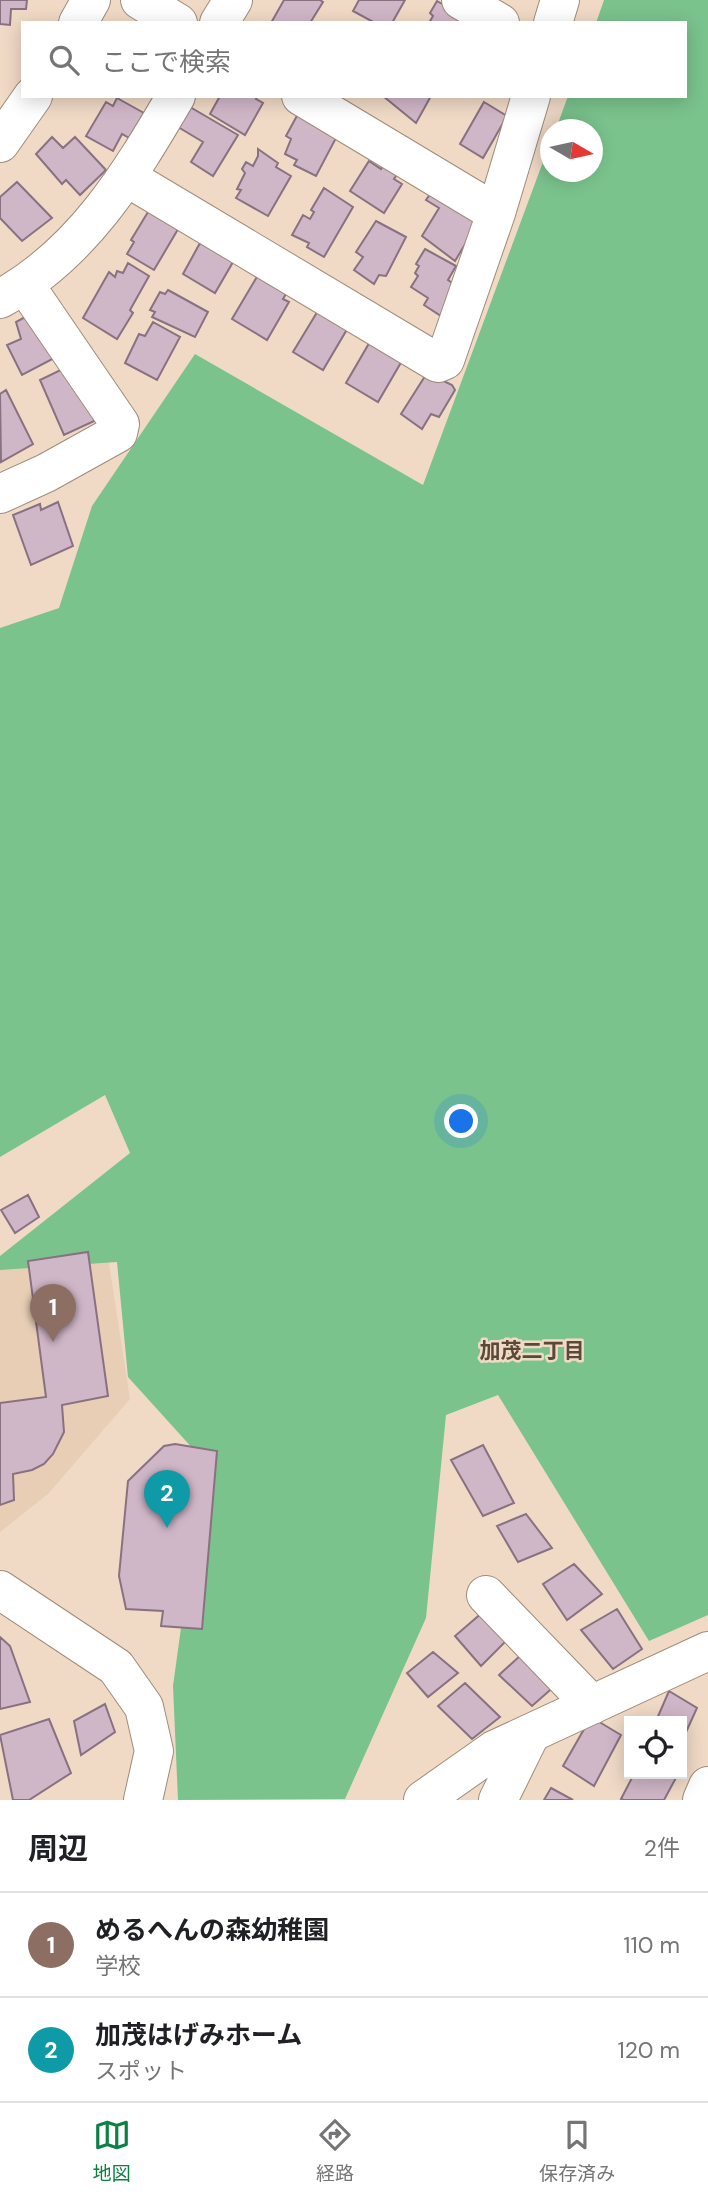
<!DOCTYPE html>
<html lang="ja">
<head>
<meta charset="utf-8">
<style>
  :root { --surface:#fff; --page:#f6f6f6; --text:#202124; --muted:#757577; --line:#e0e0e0; --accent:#0b8043 }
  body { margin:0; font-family:"DM Sans","Noto Sans JP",sans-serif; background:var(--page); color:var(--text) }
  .controls { position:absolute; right:21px; bottom:21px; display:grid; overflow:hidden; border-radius:0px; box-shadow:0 4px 18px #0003 }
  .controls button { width:63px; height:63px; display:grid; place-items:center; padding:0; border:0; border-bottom:2px solid var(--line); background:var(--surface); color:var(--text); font:35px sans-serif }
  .compass { position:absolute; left:540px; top:119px; width:63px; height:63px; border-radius:50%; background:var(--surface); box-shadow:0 4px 18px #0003; rotate:99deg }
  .you { position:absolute; left:462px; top:1122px; width:24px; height:24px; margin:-18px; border:5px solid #fff; border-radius:50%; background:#1a73e8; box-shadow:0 0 0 10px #1a73e833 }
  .badge { display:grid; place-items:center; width:46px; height:46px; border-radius:50%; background:var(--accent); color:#fff; font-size:23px; font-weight:700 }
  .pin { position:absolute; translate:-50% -58px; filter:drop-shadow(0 2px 4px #0008) }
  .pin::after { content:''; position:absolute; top:37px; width:24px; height:21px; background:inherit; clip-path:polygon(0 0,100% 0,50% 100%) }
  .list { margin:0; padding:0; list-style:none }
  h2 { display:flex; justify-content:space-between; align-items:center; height:91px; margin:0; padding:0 28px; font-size:30px }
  h2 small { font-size:23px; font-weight:400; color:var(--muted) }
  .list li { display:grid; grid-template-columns:46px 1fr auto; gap:21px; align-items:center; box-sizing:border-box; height:105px; padding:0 28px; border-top:2px solid var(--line) }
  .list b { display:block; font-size:26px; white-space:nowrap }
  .list p { margin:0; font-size:23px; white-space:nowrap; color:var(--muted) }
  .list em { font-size:23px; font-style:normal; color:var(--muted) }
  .icon { flex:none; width:38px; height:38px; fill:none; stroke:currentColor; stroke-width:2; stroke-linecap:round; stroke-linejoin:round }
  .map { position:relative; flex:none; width:708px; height:1800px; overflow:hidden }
  .search { position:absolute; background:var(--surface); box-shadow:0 4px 18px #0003; left:21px; right:21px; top:21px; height:77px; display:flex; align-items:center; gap:18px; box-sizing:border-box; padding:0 24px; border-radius:0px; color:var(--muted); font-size:26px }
  .sheet { height:301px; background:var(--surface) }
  nav { display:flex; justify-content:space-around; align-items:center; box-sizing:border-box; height:98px; border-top:2px solid var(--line); background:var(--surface); font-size:19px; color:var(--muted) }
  nav a { display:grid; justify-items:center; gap:4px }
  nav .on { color:var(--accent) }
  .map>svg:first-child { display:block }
  .built { fill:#e8ceb5 }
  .green { fill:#7ac38d }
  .building { fill:#d0b7c8; stroke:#887181; stroke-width:2 }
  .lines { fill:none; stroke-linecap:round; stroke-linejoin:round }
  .minor-casing { stroke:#9f8c79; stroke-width:40 }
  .minor { stroke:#fff; stroke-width:38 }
  .labels { text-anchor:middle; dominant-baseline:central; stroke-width:5; stroke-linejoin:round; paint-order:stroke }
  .neighbourhood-label { font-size:21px; font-weight:bold; fill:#5a4838; stroke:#f0dac6 }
</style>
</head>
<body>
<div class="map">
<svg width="708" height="1800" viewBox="0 0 708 1800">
  <rect width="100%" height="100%" fill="#f0dac6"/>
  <path class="built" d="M 106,1244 L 130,1399 L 48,1494 L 0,1532 L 0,1265 Z"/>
  <path class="green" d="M 604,0 L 708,0 L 708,1615 L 649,1641 L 498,1395 L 446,1415 L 426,1618 L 345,1799 L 178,1800 L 173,1686 L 204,1461 L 128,1377 L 117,1262 L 0,1270 L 0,1256 L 130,1153 L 105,1095 L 0,1157 L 0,628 L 59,608 L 92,506 L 195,354 L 423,485 L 550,143 L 550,172 L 592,172 L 592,130 L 556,129 L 568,96 L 685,96 L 685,23 L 596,23 Z"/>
  <path class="building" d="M 0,0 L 27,0 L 26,9 L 11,9 L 10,25 L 0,24 Z
    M 284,0 L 320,0 L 323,2 L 310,23 L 271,23 Z
    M 359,0 L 405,0 L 392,23 L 375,23 L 353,11 Z
    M 437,1 L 470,20 L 469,23 L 429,23 L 433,16 L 430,13 Z
    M 220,96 L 258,96 L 256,99 L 263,103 L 245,135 L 210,114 Z
    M 383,96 L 431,96 L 416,123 Z
    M 117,98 L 144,113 L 129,138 L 122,134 L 113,151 L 86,136 L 106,102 L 113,106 Z
    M 305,101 L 336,138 L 316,176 L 294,165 L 297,160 L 285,154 L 291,139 L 286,136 Z
    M 484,102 L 507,116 L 483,158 L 460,144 Z
    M 190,107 L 238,135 L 213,176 L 191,162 L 203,142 L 178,127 Z
    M 52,137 L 63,148 L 75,137 L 106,170 L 80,195 L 66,180 L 62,184 L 36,154 Z
    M 258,149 L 278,163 L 276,167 L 291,176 L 268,216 L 236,198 L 241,190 L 237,189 L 245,173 L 242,169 L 246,162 L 253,166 L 258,156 Z
    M 369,161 L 381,169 L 384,164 L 398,173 L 394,179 L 402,184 L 384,213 L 350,191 Z
    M 440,180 L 482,216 L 455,261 L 422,236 L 439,208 L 426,200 Z
    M 17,182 L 52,218 L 22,241 L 0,218 L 0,197 Z
    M 324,188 L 353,207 L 324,257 L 307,247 L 309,243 L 292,235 L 303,215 L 310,219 L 314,212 L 311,210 Z
    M 151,207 L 181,224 L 154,270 L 127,254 L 134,242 L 131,240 Z
    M 376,221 L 406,237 L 386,276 L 379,275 L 374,284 L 354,270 L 363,257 L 356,252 Z
    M 200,243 L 233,262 L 215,293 L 183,274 Z
    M 425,249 L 456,266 L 448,280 L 458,287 L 441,316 L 424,305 L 428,298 L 411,287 L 418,276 L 415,273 L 419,266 L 416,264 Z
    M 128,263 L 149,276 L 130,310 L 133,313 L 117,339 L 83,318 L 109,272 L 115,277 L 117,271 L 123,273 Z
    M 258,275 L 287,292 L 283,299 L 289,302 L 267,340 L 232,319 Z
    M 168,290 L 208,312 L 195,337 L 152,317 L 155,312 L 150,310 L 160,292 L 165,294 Z
    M 319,309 L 349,326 L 323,370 L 293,352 Z
    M 38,310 L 60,355 L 22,375 L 7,345 L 21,339 L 16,322 Z
    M 153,322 L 180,337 L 157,380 L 125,363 L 139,334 L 145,336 Z
    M 371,340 L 403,359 L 378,402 L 346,383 Z
    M 75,363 L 105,416 L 64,435 L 40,380 Z
    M 427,373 L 452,385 L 455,390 L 439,417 L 431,414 L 422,429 L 401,414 Z
    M 6,390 L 33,444 L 1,462 L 0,394 Z
    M 58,502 L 73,546 L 31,565 L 13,515 L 40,504 L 41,510 Z
    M 28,1195 L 39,1217 L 15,1233 L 1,1210 Z
    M 88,1252 L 108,1396 L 62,1405 L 64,1432 L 53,1454 L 44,1464 L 32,1470 L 13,1474 L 14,1500 L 0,1505 L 0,1403 L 46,1397 L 28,1261 Z
    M 175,1444 L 217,1451 L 202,1629 L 161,1626 L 163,1611 L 126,1609 L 119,1576 L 128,1481 L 164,1446 Z
    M 483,1445 L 514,1503 L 483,1516 L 451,1460 Z
    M 526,1514 L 552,1548 L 518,1562 L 497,1526 Z
    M 574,1564 L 602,1594 L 567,1620 L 543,1584 Z
    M 617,1609 L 642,1649 L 613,1669 L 581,1630 Z
    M 483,1612 L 508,1639 L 481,1666 L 455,1636 Z
    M 0,1637 L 10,1646 L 30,1702 L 0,1709 Z
    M 433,1652 L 458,1673 L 428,1697 L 407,1673 Z
    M 522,1654 L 557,1684 L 532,1706 L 499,1675 Z
    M 465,1683 L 500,1717 L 472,1739 L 438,1706 Z
    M 669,1691 L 697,1708 L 682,1741 L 682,1721 L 656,1721 Z
    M 105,1704 L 115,1732 L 81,1755 L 74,1721 Z
    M 591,1717 L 621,1735 L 594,1786 L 563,1766 Z
    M 49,1719 L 71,1773 L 29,1800 L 13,1800 L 0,1735 Z
    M 634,1774 L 678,1774 L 664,1800 L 624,1800 L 621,1799 Z
    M 551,1788 L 573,1800 L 544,1800 Z"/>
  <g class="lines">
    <g class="minor-casing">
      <path id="minor" d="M 140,0 L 178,23
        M 461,0 L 500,23
        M 78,23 L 91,0
        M 219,23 L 233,0
        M 553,23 L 560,0
        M 301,96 L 496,213
        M 0,143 L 33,96
        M 128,178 L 438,363 L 445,360 L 496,213 L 531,96
        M 0,299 C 83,253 129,176 176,96
        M 0,494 L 46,473 L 118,433 L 120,424 L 25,285
        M 0,1590 L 116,1667 L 144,1707 L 154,1751 L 143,1800
        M 486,1595 L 592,1705
        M 423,1800 L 494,1750 L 708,1651
        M 498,1800 L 531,1733
        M 702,1800 L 708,1786"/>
    </g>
    <use href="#minor" class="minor"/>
  </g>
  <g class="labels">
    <g class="neighbourhood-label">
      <text x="532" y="1351">加茂二丁目</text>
    </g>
  </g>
</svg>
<div class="controls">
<button><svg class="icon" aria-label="locate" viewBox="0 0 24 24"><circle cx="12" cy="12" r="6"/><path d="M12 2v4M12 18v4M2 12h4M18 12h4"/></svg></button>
</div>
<svg class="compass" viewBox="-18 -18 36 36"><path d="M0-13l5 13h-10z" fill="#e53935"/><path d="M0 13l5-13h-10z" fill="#757577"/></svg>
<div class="you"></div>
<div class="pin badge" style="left:53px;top:1342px;background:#8d6e63">1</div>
<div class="pin badge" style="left:167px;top:1528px;background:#0f9aa8">2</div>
<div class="search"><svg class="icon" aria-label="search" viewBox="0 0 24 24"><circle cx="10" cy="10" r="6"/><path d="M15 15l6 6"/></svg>ここで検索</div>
</div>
<section class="sheet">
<h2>周辺<small>2件</small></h2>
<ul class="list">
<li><span class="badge" style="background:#8d6e63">1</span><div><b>めるへんの森幼稚園</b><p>学校</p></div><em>110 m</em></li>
<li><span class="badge" style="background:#0f9aa8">2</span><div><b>加茂はげみホーム</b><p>スポット</p></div><em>120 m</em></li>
</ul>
</section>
<nav>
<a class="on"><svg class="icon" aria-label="map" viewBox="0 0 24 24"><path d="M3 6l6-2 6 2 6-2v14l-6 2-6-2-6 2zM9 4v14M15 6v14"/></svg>地図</a>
<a><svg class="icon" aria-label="directions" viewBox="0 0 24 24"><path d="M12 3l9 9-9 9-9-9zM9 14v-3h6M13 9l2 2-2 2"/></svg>経路</a>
<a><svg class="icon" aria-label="saved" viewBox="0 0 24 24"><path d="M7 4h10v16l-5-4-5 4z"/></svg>保存済み</a>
</nav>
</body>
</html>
